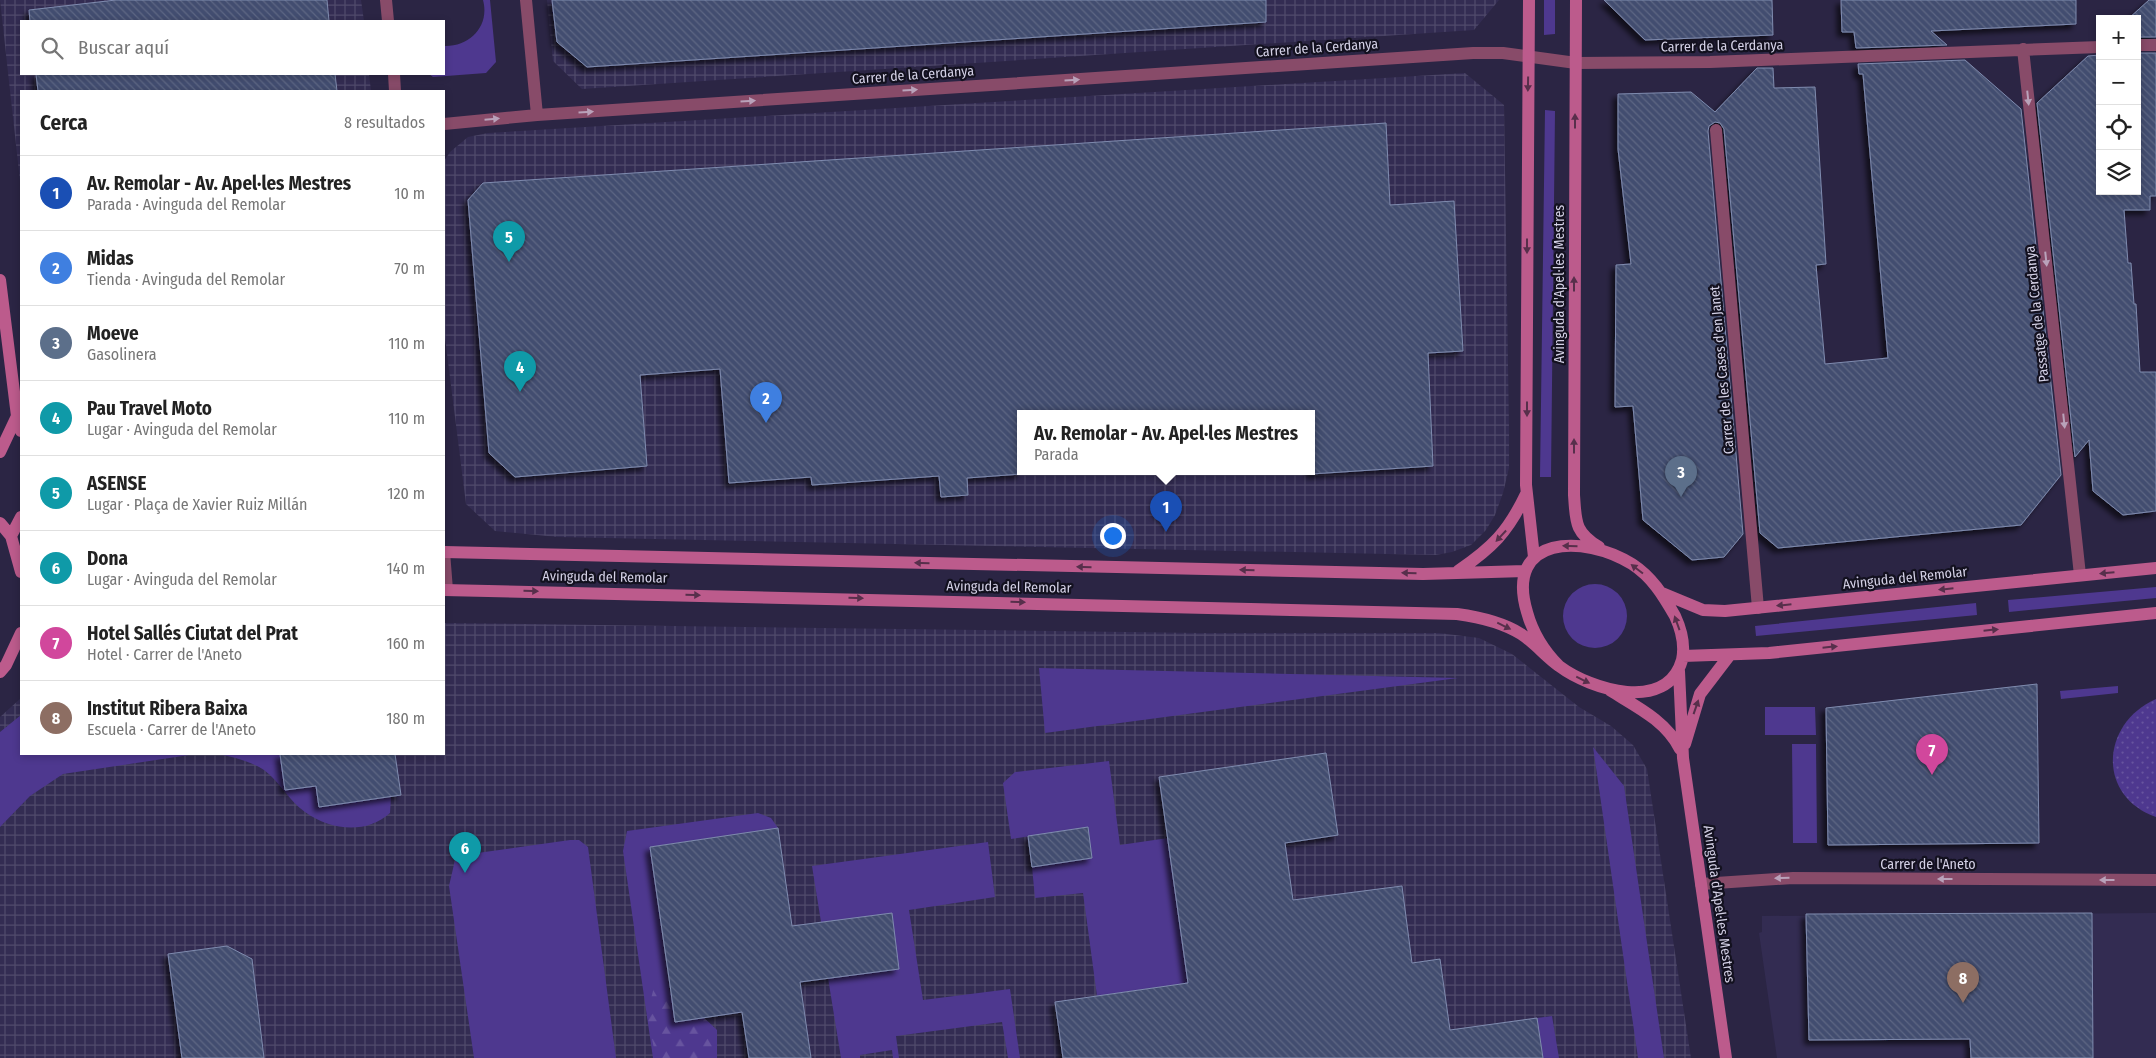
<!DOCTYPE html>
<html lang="es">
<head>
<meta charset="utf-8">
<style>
  :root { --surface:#fff; --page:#f6f6f6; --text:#222; --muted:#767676; --line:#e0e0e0; --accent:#db2777 }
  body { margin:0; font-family:"Fira Sans Condensed",sans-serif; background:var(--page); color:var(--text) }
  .controls { position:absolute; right:15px; top:15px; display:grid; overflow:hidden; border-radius:0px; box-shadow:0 2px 8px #0003 }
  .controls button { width:45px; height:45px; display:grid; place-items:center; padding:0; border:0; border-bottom:1px solid var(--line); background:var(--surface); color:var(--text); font:25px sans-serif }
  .you { position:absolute; left:1112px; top:535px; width:18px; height:18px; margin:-12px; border:4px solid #fff; border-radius:50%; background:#1a73e8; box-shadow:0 0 0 8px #1a73e833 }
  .badge { display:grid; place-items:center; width:32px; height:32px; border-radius:50%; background:var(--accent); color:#fff; font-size:16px; font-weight:700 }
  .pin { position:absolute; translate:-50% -41px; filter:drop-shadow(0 1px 2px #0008) }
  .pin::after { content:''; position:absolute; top:26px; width:18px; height:15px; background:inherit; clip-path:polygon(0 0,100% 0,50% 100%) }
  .popup { position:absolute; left:1017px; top:410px; width:298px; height:65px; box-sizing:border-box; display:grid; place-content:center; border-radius:0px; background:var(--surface); filter:drop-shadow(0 1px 4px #0005); font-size:16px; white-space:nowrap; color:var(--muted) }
  .popup b { font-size:19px; color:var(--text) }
  .popup::after { content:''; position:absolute; left:50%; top:100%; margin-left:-10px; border:10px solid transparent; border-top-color:var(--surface) }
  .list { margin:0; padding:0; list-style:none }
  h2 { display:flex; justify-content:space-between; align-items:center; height:65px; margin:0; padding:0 20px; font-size:21px }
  h2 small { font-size:16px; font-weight:400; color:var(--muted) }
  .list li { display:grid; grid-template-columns:32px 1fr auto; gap:15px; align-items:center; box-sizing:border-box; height:75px; padding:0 20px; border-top:1px solid var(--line) }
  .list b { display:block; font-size:19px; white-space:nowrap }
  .list p { margin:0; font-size:16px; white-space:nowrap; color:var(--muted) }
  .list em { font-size:16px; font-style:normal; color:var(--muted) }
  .icon { flex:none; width:28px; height:28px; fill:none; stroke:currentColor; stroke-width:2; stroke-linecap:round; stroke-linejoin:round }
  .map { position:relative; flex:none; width:2156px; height:1058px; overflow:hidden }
  .search { position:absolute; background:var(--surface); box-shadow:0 2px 8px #0003; left:20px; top:20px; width:425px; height:55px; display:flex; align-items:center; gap:12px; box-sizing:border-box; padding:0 18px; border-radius:0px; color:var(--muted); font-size:19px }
  .panel { position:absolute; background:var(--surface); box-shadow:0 2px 8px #0003; left:20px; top:90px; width:425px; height:665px; border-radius:0px }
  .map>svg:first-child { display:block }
  .built { fill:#332c52 }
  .industrial { fill:url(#industrial-grid); fill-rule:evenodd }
  .green { fill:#4e388f }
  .forest { fill:url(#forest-firs) }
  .park { fill:url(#park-dots) }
  .building { fill:url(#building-back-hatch); stroke:#7f8baf; filter:url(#shadow) }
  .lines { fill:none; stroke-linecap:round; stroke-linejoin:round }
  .street { stroke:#884b69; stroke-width:12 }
  .secondary { stroke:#bc5b8c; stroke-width:12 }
  .oneway { fill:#b9a2ba }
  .oneway2 { fill:#572f4b }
  .labels { text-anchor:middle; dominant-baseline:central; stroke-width:4.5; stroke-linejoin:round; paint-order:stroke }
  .street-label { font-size:14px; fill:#d4d1e6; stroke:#13111f }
</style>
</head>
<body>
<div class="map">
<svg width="2156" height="1058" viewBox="0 0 2156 1058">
  <defs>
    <pattern id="industrial-grid" width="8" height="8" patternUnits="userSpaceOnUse" patternTransform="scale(1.25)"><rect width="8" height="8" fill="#332c52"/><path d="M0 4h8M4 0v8" fill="none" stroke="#504a6b"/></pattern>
    <pattern id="forest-firs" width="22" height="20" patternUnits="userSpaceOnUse" patternTransform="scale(1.25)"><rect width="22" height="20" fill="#4e388f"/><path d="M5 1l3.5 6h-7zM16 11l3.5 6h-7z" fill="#67549f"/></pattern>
    <pattern id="park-dots" width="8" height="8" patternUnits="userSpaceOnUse" patternTransform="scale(1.25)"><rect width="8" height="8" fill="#4e388f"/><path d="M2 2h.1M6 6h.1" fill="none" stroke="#67549f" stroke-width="1.8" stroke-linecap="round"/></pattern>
    <pattern id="building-back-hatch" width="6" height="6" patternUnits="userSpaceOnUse" patternTransform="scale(1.25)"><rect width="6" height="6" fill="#434e6f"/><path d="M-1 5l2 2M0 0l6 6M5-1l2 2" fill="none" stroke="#5d6684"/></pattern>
    <filter id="shadow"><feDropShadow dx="-4.5" dy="4.5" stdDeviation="2.5" flood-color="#0009"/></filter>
  </defs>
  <rect width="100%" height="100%" fill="#2b2544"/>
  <path class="built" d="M 2156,913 L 2156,1058 L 1777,1058 L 1759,933 L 1762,932 L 1762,916 Z"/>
  <path class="industrial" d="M 0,0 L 361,0 L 364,21 L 21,21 L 21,74 L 369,74 L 371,91 L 21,91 L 21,190 Z
    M 547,0 L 1499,0 L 1474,30 L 582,89 L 553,61 Z
    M 1465,73 L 1504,105 L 1509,429 L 1509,468 L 1503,493 L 1495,515 L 1486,530 L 1471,545 L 1452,552 L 1436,555 L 558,537 L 495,531 L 466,504 L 444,330 L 444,161 L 450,152 L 468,137 L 488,133 ZM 1021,413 L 1311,413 L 1311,471 L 1021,471 Z
    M 444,623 L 1200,633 L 1439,633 L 1479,638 L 1512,654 L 1579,707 L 1611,726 L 1633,745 L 1647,769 L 1691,1058 L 0,1058 L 0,717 L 21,698 L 21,754 L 444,754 Z"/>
  <path class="green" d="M 483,0 L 490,0 L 496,62 L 486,73 L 433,77 L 429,74 L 444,74 L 444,46 C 470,47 490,26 483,0 Z
    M 1544,0 L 1555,0 L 1555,34 L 1544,35 Z
    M 1545,110 L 1555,111 L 1551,477 L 1540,477 Z
    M1563 616a32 32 0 1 1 64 0a32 32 0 1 1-64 0Z
    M 2156,587 L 2156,598 L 2009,612 L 2008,600 Z
    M 1976,603 L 1977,615 L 1756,636 L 1755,626 Z
    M 1039,668 L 1458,678 L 1045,733 Z
    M 2118,686 L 2118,693 L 2061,699 L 2060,691 Z
    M 1765,707 L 1815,707 L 1816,735 L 1765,735 Z
    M 21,715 L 21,754 L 196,754 L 63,774 L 30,796 L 0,827 L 0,732 Z
    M 1792,744 L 1816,744 L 1817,843 L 1793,843 Z
    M 1593,747 L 1624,786 L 1664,1058 L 1638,1058 Z
    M 217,754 L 280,754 L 285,790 L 316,786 L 319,807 L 391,797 L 390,813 C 366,835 330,830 305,812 C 289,801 280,782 264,770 C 250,761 234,757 217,754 Z
    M 1109,761 L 1120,845 L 1168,838 L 1188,983 L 1097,996 L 1083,893 L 1035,898 L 1032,867 L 1092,858 L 1088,828 L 1011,839 L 1003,783 L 1015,772 Z
    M 758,813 L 771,818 L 778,828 L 650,847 L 679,1058 L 653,1058 L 623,851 L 627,831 Z
    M 570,840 L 579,840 L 588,847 L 616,1058 L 474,1058 L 449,886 L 455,860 L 470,854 Z
    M 988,842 L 995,897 L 909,910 L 923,1000 L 1010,989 L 1020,1058 L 1008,1058 L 1002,1022 L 896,1036 L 899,1058 L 893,1058 L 892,1050 L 860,1055 L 860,1058 L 841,1058 L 828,978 L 899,969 L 821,922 L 812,866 Z
    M 1552,1016 L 1559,1058 L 1543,1058 L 1537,1018 Z"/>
  <path class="forest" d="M 654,987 C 680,995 697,1011 717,1030 L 717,1058 L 656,1058 L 647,1015 Z"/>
  <path class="park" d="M 2156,699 L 2156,817 C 2096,796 2101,723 2156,699 Z"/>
  <path class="building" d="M 116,0 L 327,0 L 329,21 L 30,21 L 29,10 Z
    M 552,0 L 1266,0 L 1266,22 L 587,67 L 557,42 Z
    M 1604,0 L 1772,0 L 1773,35 L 1645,40 Z
    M 1841,0 L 2076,0 L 2076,24 L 1931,31 L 1947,45 L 1856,48 L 1854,32 L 1842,32 Z
    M 2149,0 L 2156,0 L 2156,37 L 2137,37 L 2137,19 L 2128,19 Z
    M 2137,53 L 2156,53 L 2156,196 L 2150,196 L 2150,210 L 2124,210 L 2128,263 L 2131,263 L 2134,304 L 2136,304 L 2140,372 L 2156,372 L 2156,511 L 2123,515 L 2093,491 L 2089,440 L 2075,457 L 2037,103 L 2088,56 L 2100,55 L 2100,191 L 2137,191 Z
    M 1965,60 L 2021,109 L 2061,475 L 2021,525 L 1778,548 L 1760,533 L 1724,129 L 1720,123 L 1715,122 L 1709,126 L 1708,131 L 1743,534 L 1724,557 L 1692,560 L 1643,520 L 1633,406 L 1615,407 L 1616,265 L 1631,264 L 1618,149 L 1618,94 L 1691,92 L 1715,112 L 1757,68 L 1773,68 L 1774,88 L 1815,87 L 1826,264 L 1816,265 L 1825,364 L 1888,358 L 1863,74 L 1859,74 L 1858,64 Z
    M 36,74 L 335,74 L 337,91 L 38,91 Z
    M 1386,123 L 1390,205 L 1454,201 L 1463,351 L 1428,353 L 1433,466 L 1311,474 L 1311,413 L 1021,413 L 1021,474 L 967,478 L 968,495 L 941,497 L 939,476 L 812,485 L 811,477 L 729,483 L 720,369 L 640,375 L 647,466 L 515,477 L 489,453 L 468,200 L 483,183 Z
    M 2037,684 L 2039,843 L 1828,845 L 1826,708 Z
    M 1326,753 L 1338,835 L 1285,843 L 1293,900 L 1402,886 L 1412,963 L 1440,959 L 1450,1030 L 1537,1018 L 1543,1058 L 1063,1058 L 1055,1002 L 1188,983 L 1159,777 Z
    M 280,754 L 395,754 L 401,795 L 319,807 L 316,786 L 285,790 Z
    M 1088,827 L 1092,858 L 1032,867 L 1028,836 Z
    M 778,828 L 792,926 L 892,913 L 899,969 L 800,982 L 811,1058 L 749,1058 L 742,1012 L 675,1022 L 671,992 L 650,847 Z
    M 2092,913 L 2093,1058 L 1971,1058 L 1970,1039 L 1809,1040 L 1806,914 Z
    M 227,946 L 252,959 L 264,1058 L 182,1058 L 168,954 Z"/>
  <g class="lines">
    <path class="street" d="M 386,0 L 388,21
      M 2137,45 L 2156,45
      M 2023,49 L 2080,575
      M 394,74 L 395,91
      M 537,115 L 1473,53 L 1503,53 L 1576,63 L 1710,62 L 2100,47
      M 444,124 L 537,115 L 526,0
      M 1716,130 L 1758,608
      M 444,552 L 447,590
      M 1701,884 L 1793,878 L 2156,880"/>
    <path class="secondary" d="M 1529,0 L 1526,485 L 1534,557
      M 1576,0 L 1574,495 C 1576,521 1574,532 1599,547
      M 0,280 L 17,416 L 21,431
      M 0,452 L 17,416
      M 0,523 L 11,536 L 21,572
      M 11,536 L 21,517
      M 444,552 L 1423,574 L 1525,571
      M 1458,571 C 1492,548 1508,532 1526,494
      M 444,590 L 1457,614 C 1479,617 1502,622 1521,634 C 1535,643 1546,657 1559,666 C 1591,690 1667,713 1682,660 C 1685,646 1681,629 1675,616 C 1663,595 1652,577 1632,564 C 1584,534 1504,535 1527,612 C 1533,634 1543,650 1559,666
      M 1662,593 L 1703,610 L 1725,611 L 2156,568
      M 1683,656 L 1769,653 L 2156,613
      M 1679,671 L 1683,758 L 1726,1058
      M 0,672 L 6,665 L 21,633
      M 1611,691 C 1637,707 1666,721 1680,749
      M 1685,744 L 1700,694 L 1729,656"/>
  </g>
  <defs><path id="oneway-solid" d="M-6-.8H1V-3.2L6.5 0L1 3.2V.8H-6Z" transform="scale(1.25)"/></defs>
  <g class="oneway">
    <use href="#oneway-solid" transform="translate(1072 80) rotate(-4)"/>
    <use href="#oneway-solid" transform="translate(910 90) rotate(-4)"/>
    <use href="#oneway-solid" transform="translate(2028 98) rotate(84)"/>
    <use href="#oneway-solid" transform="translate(748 101) rotate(-4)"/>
    <use href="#oneway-solid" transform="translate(586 112) rotate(-4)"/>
    <use href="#oneway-solid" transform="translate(492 119) rotate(-5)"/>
    <use href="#oneway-solid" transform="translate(2046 259) rotate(84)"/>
    <use href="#oneway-solid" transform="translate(2064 421) rotate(84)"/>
    <use href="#oneway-solid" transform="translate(1782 878) rotate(178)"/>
    <use href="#oneway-solid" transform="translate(1945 879) rotate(-180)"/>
    <use href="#oneway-solid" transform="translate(2107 880) rotate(-180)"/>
  </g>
  <g class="oneway2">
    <use href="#oneway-solid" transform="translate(1528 84) rotate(91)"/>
    <use href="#oneway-solid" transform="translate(1575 121) rotate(-90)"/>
    <use href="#oneway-solid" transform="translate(1527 246) rotate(90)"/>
    <use href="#oneway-solid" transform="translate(1574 284) rotate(-90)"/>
    <use href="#oneway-solid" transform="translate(1527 409) rotate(90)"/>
    <use href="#oneway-solid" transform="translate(1574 446) rotate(-90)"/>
    <use href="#oneway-solid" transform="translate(1501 536) rotate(133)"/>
    <use href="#oneway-solid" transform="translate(1570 546) rotate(-178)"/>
    <use href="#oneway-solid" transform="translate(922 563) rotate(-179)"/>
    <use href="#oneway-solid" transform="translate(1084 567) rotate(-179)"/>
    <use href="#oneway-solid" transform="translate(1637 569) rotate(-143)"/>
    <use href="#oneway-solid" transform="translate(1247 570) rotate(-179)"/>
    <use href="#oneway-solid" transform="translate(1409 573) rotate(-179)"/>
    <use href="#oneway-solid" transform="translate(2107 573) rotate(175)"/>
    <use href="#oneway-solid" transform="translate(1946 589) rotate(174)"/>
    <use href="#oneway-solid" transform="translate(531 591) rotate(1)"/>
    <use href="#oneway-solid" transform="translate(693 595) rotate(1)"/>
    <use href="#oneway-solid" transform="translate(856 598) rotate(1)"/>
    <use href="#oneway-solid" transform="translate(1018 602) rotate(1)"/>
    <use href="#oneway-solid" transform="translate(1784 605) rotate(174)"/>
    <use href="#oneway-solid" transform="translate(1677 623) rotate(-110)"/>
    <use href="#oneway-solid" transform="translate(1504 626) rotate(26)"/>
    <use href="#oneway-solid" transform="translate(1991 630) rotate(-6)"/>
    <use href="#oneway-solid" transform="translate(1830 647) rotate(-6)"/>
    <use href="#oneway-solid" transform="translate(1583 680) rotate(26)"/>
    <use href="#oneway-solid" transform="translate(1696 707) rotate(-71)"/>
  </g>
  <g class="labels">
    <g class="street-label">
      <text transform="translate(1722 46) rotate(-1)">Carrer de la Cerdanya</text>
      <text transform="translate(1317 48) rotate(-4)">Carrer de la Cerdanya</text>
      <text transform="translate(913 75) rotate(-4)">Carrer de la Cerdanya</text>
      <text transform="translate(1559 284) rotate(-90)">Avinguda d'Apel·les Mestres</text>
      <text transform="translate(2037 314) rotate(-96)">Passatge de la Cerdanya</text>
      <text transform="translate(1722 370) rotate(-95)">Carrer de les Cases d'en Janet</text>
      <text transform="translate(605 577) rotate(1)">Avinguda del Remolar</text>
      <text transform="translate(1905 578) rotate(-6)">Avinguda del Remolar</text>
      <text transform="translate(1009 587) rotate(1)">Avinguda del Remolar</text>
      <text x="1928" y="864">Carrer de l'Aneto</text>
      <text transform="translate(1719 904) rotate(82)">Avinguda d'Apel·les Mestres</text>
    </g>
  </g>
</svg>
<div class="controls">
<button>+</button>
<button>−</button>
<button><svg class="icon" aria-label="locate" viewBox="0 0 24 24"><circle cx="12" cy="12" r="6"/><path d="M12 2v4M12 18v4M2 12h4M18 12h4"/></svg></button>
<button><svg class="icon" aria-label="layers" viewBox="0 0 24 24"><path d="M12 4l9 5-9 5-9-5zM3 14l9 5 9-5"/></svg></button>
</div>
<div class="you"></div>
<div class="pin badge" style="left:1166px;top:532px;background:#1a4fb4">1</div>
<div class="popup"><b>Av. Remolar - Av. Apel·les Mestres</b>Parada</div>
<div class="pin badge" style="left:766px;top:423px;background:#3f7fe0">2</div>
<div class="pin badge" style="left:1681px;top:497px;background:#5c6f8a">3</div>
<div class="pin badge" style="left:520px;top:392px;background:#0f9aa8">4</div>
<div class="pin badge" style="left:509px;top:262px;background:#0f9aa8">5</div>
<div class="pin badge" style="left:465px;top:873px;background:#0f9aa8">6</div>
<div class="pin badge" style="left:1932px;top:775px;background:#d1479c">7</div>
<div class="pin badge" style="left:1963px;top:1003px;background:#8d6e63">8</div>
<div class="search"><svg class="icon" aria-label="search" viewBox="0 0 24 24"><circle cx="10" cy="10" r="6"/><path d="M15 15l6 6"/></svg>Buscar aquí</div>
<section class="panel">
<h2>Cerca<small>8 resultados</small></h2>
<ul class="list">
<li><span class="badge" style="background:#1a4fb4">1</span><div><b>Av. Remolar - Av. Apel·les Mestres</b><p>Parada · Avinguda del Remolar</p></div><em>10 m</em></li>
<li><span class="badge" style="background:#3f7fe0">2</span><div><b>Midas</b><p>Tienda · Avinguda del Remolar</p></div><em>70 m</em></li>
<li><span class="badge" style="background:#5c6f8a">3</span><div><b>Moeve</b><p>Gasolinera</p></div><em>110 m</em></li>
<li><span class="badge" style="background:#0f9aa8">4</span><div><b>Pau Travel Moto</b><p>Lugar · Avinguda del Remolar</p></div><em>110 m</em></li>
<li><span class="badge" style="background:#0f9aa8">5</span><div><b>ASENSE</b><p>Lugar · Plaça de Xavier Ruiz Millán</p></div><em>120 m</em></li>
<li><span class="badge" style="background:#0f9aa8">6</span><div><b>Dona</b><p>Lugar · Avinguda del Remolar</p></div><em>140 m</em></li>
<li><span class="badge" style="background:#d1479c">7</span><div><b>Hotel Sallés Ciutat del Prat</b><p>Hotel · Carrer de l'Aneto</p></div><em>160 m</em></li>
<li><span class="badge" style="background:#8d6e63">8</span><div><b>Institut Ribera Baixa</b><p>Escuela · Carrer de l'Aneto</p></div><em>180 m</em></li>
</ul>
</section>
</div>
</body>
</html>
